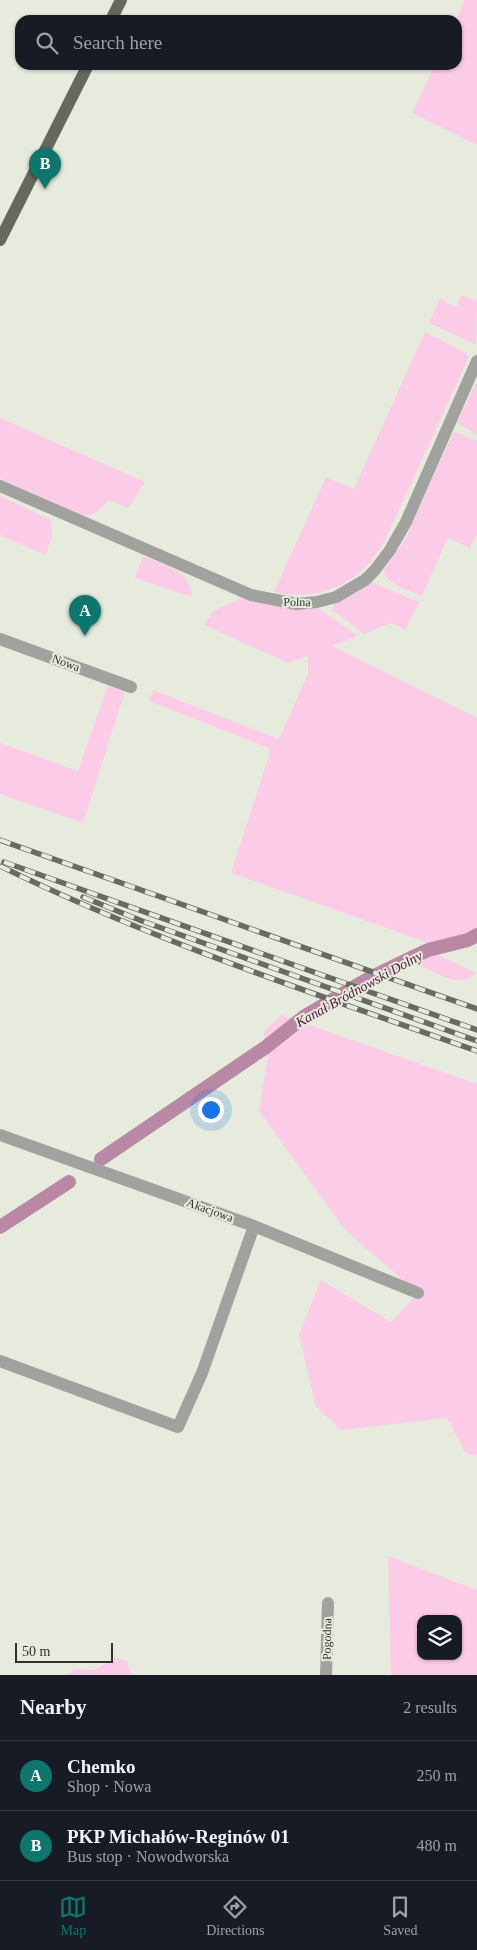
<!DOCTYPE html>
<html lang="en">
<head>
<meta charset="utf-8">
<style>
  :root { --surface:#171b24; --page:#242831; --text:#f1f3f6; --muted:#9ea1a6; --line:#363941; --accent:#0f766e }
  body { margin:0; font-family:"Times New Roman",serif; background:var(--page); color:var(--text) }
  .controls { position:absolute; right:15px; bottom:15px; display:grid; overflow:hidden; border-radius:10px; box-shadow:0 1px 4px #0004 }
  .controls button { width:45px; height:45px; display:grid; place-items:center; padding:0; border:0; border-bottom:1px solid var(--line); background:var(--surface); color:var(--text); font:25px sans-serif }
  .scale { position:absolute; left:15px; bottom:12px; width:98px; box-sizing:border-box; padding-left:5px; border:2px solid #30322d; border-top:0; font-size:14px; line-height:18px; white-space:nowrap; color:#30322d; -webkit-text-stroke:4px #e7ebde; paint-order:stroke }
  .you { position:absolute; left:210px; top:1109px; width:18px; height:18px; margin:-12px; border:4px solid #fff; border-radius:50%; background:#1a73e8; box-shadow:0 0 0 8px #1a73e833 }
  .badge { display:grid; place-items:center; width:32px; height:32px; border-radius:50%; background:var(--accent); color:#fff; font-size:16px; font-weight:700 }
  .pin { position:absolute; translate:-50% -41px; filter:drop-shadow(0 1px 2px #0008) }
  .pin::after { content:''; position:absolute; top:26px; width:18px; height:15px; background:inherit; clip-path:polygon(0 0,100% 0,50% 100%) }
  .list { margin:0; padding:0; list-style:none }
  h2 { display:flex; justify-content:space-between; align-items:center; height:65px; margin:0; padding:0 20px; font-size:21px }
  h2 small { font-size:16px; font-weight:400; color:var(--muted) }
  .list li { display:grid; grid-template-columns:32px 1fr auto; gap:15px; align-items:center; box-sizing:border-box; height:70px; padding:0 20px; border-top:1px solid var(--line) }
  .list b { display:block; font-size:19px; white-space:nowrap }
  .list p { margin:0; font-size:16px; white-space:nowrap; color:var(--muted) }
  .list em { font-size:16px; font-style:normal; color:var(--muted) }
  .icon { flex:none; width:28px; height:28px; fill:none; stroke:currentColor; stroke-width:2; stroke-linecap:round; stroke-linejoin:round }
  .map { position:relative; flex:none; width:477px; height:1675px; overflow:hidden }
  .search { position:absolute; background:var(--surface); box-shadow:0 1px 4px #0004; left:15px; right:15px; top:15px; height:55px; display:flex; align-items:center; gap:12px; box-sizing:border-box; padding:0 18px; border-radius:15px; color:var(--muted); font-size:19px }
  .sheet { height:205px; background:var(--surface) }
  nav { display:flex; justify-content:space-around; align-items:center; box-sizing:border-box; height:70px; border-top:1px solid var(--line); background:var(--surface); font-size:14px; color:var(--muted) }
  nav a { display:grid; justify-items:center; gap:2px }
  nav .on { color:var(--accent) }
  .map>svg:first-child { display:block }
  .green { fill:#fccbe7; fill-rule:evenodd }
  .lines { fill:none; stroke-linecap:round; stroke-linejoin:round }
  .canal { stroke:#b988a4; stroke-width:14 }
  .minor { stroke:#a1a29d; stroke-width:12 }
  .major { stroke:#65685f; stroke-width:12 }
  .rail-casing { stroke:#686b63; stroke-width:5.5 }
  .rail { stroke:#e7ebde; stroke-width:4; stroke-dasharray:11; stroke-linecap:butt }
  .labels { text-anchor:middle; dominant-baseline:central; stroke-width:4; stroke-linejoin:round; paint-order:stroke }
  .street-label { font-size:12px; fill:#30322d; stroke:#e7ebde }
  .water-label { font-size:14px; font-style:italic; fill:#50153c; stroke:#e7ebde }
</style>
</head>
<body>
<div class="map">
<svg width="477" height="1675" viewBox="0 0 477 1675">
  <rect width="100%" height="100%" fill="#e7ebde"/>
  <path class="green" d="M 465,0 L 477,0 L 477,145 L 412,113 L 435,65 L 457,65 L 456,20 Z
    M 461,295 L 477,301 L 476,345 L 429,323 L 440,299 L 456,307 Z
    M 425,332 L 466,353 L 469,357 L 388,534 C 383,543 378,553 372,560 C 349,589 309,601 274,592 L 326,477 L 354,489 Z
    M 477,381 L 477,435 L 457,423 Z
    M 0,418 L 145,482 L 128,508 L 110,500 L 94,514 L 85,516 L 0,479 Z
    M 456,432 L 477,441 L 477,534 L 470,548 L 448,538 L 422,596 C 411,591 385,585 384,570 L 405,540 L 453,433 Z
    M 0,496 L 50,519 L 52,535 L 46,555 L 0,535 Z
    M 143,556 C 165,566 191,570 192,597 L 135,578 Z
    M 371,582 L 419,602 L 405,630 L 391,623 L 364,634 L 332,610 L 334,604 L 354,594 Z
    M 241,598 L 318,608 L 358,636 L 332,646 L 477,718 L 477,928 L 458,938 L 432,944 L 231,873 L 271,749 L 149,701 L 153,690 L 279,739 L 308,674 L 308,656 L 288,663 L 204,625 L 213,611 Z
    M 108,685 L 125,692 L 83,823 L 0,794 L 0,743 L 78,771 Z
    M 436,954 L 476,973 C 460,989 438,974 421,966 L 419,963 L 427,955 Z
    M 281,1015 L 477,1084 L 477,1456 L 466,1454 L 447,1418 L 341,1430 L 316,1407 L 299,1335 L 321,1280 L 391,1322 L 418,1293 L 345,1230 L 259,1111 L 268,1056 L 263,1033 Z
    M 388,1556 L 477,1590 L 477,1675 L 391,1675 ZM 421,1619 L 458,1619 L 458,1656 L 421,1656 Z
    M 115,1658 L 127,1661 L 131,1675 L 64,1675 L 76,1669 L 94,1670 Z"/>
  <g class="lines">
    <path class="canal" d="M 101,1159 L 266,1047 L 305,1016 L 368,979 L 413,957 L 428,950 L 468,940 L 477,935
      M 0,1227 L 69,1182"/>
    <path class="minor" d="M 0,486 L 251,595 L 297,604 L 317,602 L 336,597 L 365,580 L 375,570 L 390,550 L 406,522 L 477,361
      M 0,639 L 131,687
      M 0,1135 L 254,1226 L 418,1293
      M 0,1361 L 178,1427 L 202,1373 L 254,1226
      M 326,1675 L 328,1603"/>
    <path class="major" d="M 111,20 L 121,0
      M 0,240 L 88,65"/>
    <g class="rail-casing">
      <path id="rail" d="M 0,840 L 477,1009
        M 4,862 L 477,1030
        M 0,866 C 153,941 316,994 477,1051
        M 83,897 L 142,921 L 477,1041"/>
    </g>
    <use href="#rail" class="rail"/>
  </g>
  <g class="labels">
    <g class="street-label">
      <text transform="translate(297 602) rotate(1)">Polna</text>
      <text transform="translate(66 663) rotate(20)">Nowa</text>
      <text transform="translate(210 1210) rotate(20)">Akacjowa</text>
      <text transform="translate(327 1639) rotate(-89)">Pogodna</text>
    </g>
    <g class="water-label">
      <text transform="translate(359 989) rotate(-29)">Kanał Bródnowski Dolny</text>
    </g>
  </g>
</svg>
<div class="controls">
<button><svg class="icon" aria-label="layers" viewBox="0 0 24 24"><path d="M12 4l9 5-9 5-9-5zM3 14l9 5 9-5"/></svg></button>
</div>
<div class="scale">50 m</div>
<div class="you"></div>
<div class="pin badge" style="left:85px;top:636px">A</div>
<div class="pin badge" style="left:45px;top:189px">B</div>
<div class="search"><svg class="icon" aria-label="search" viewBox="0 0 24 24"><circle cx="10" cy="10" r="6"/><path d="M15 15l6 6"/></svg>Search here</div>
</div>
<section class="sheet">
<h2>Nearby<small>2 results</small></h2>
<ul class="list">
<li><span class="badge">A</span><div><b>Chemko</b><p>Shop · Nowa</p></div><em>250 m</em></li>
<li><span class="badge">B</span><div><b>PKP Michałów-Reginów 01</b><p>Bus stop · Nowodworska</p></div><em>480 m</em></li>
</ul>
</section>
<nav>
<a class="on"><svg class="icon" aria-label="map" viewBox="0 0 24 24"><path d="M3 6l6-2 6 2 6-2v14l-6 2-6-2-6 2zM9 4v14M15 6v14"/></svg>Map</a>
<a><svg class="icon" aria-label="directions" viewBox="0 0 24 24"><path d="M12 3l9 9-9 9-9-9zM9 14v-3h6M13 9l2 2-2 2"/></svg>Directions</a>
<a><svg class="icon" aria-label="saved" viewBox="0 0 24 24"><path d="M7 4h10v16l-5-4-5 4z"/></svg>Saved</a>
</nav>
</body>
</html>
